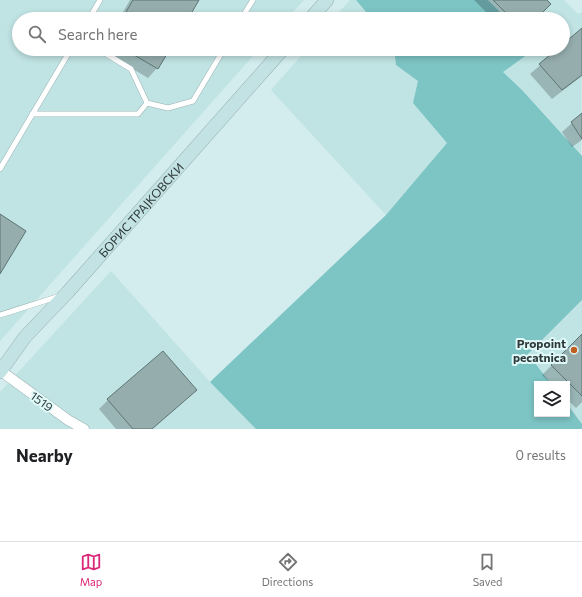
<!DOCTYPE html>
<html lang="en">
<head>
<meta charset="utf-8">
<style>
  :root { --surface:#fff; --page:#f6f6f6; --text:#202124; --muted:#757577; --line:#e0e0e0; --accent:#db2777 }
  body { margin:0; font-family:Commissioner,sans-serif; background:var(--page); color:var(--text) }
  .controls { position:absolute; right:12px; bottom:12px; display:grid; overflow:hidden; border-radius:0px; box-shadow:0 2px 6px #0003 }
  .controls button { width:36px; height:36px; display:grid; place-items:center; padding:0; border:0; border-bottom:1px solid var(--line); background:var(--surface); color:var(--text); font:20px sans-serif }
  .list { margin:0; padding:0; list-style:none }
  h2 { display:flex; justify-content:space-between; align-items:center; height:52px; margin:0; padding:0 16px; font-size:17px }
  h2 small { font-size:13px; font-weight:400; color:var(--muted) }
  .icon { flex:none; width:22px; height:22px; fill:none; stroke:currentColor; stroke-width:2; stroke-linecap:round; stroke-linejoin:round }
  .map { position:relative; flex:none; width:582px; height:429px; overflow:hidden }
  .search { position:absolute; background:var(--surface); box-shadow:0 2px 6px #0003; left:12px; right:12px; top:12px; height:44px; display:flex; align-items:center; gap:10px; box-sizing:border-box; padding:0 14px; border-radius:22px; color:var(--muted); font-size:15px }
  .sheet { height:112px; background:var(--surface) }
  nav { display:flex; justify-content:space-around; align-items:center; box-sizing:border-box; height:56px; border-top:1px solid var(--line); background:var(--surface); font-size:11px; color:var(--muted) }
  nav a { display:grid; justify-items:center; gap:2px }
  nav .on { color:var(--accent) }
  .map>svg:first-child { display:block }
  .built { fill:#c0e3e3 }
  .green { fill:#7dc4c5 }
  .shadow { fill:#0003 }
  .building { fill:#95adad; stroke:#5e7575 }
  .lines { fill:none; stroke-linecap:round; stroke-linejoin:round }
  .service-casing { stroke:#9ab2b3; stroke-width:6 }
  .minor-casing { stroke:#9ab2b3; stroke-width:11 }
  .secondary-casing { stroke:#9ab2b3; stroke-width:14 }
  .service { stroke:#fff; stroke-width:5 }
  .minor { stroke:#fff; stroke-width:10 }
  .secondary { stroke:#c2e2e3; stroke-width:13 }
  .poi-dot { fill:#c05e22; stroke:#e0fafa; stroke-width:1.5 }
  .labels { text-anchor:middle; dominant-baseline:central; stroke-width:4; stroke-linejoin:round; paint-order:stroke }
  .street-label { font-size:12px; fill:#2f3939; stroke:#e0fafa }
  .poi-label { font-size:12px; font-weight:bold; fill:#2f3939; stroke:#e0fafa; text-anchor:end }
</style>
</head>
<body>
<div class="map">
<svg width="582" height="429" viewBox="0 0 582 429">
  <rect width="100%" height="100%" fill="#d3eced"/>
  <path class="built" d="M 0,0 L 304,0 L 286,19 L 19,19 L 19,49 L 259,49 L 0,341 Z
    M 350,0 L 356,0 L 372,19 L 333,19 Z
    M 488,0 L 564,0 L 578,14 L 582,12 L 581,157 L 570,142 L 522,90 L 503,72 L 535,49 L 563,49 L 563,19 L 507,19 Z
    M 307,49 L 394,49 L 396,65 L 419,81 L 413,103 L 447,143 L 402,198 L 386,215 L 271,90 Z
    M 111,271 L 210,382 L 257,429 L 0,429 L 0,392 Z
    M 582,300 L 582,424 L 567,404 L 567,384 L 551,384 L 528,354 Z"/>
  <path class="green" d="M 356,0 L 488,0 L 507,19 L 372,19 Z
    M 394,49 L 535,49 L 503,72 L 522,90 L 582,156 L 582,300 L 528,354 L 551,384 L 537,384 L 537,414 L 567,414 L 567,404 L 582,424 L 582,429 L 256,429 L 210,382 L 386,215 L 447,143 L 413,103 L 418,81 L 396,65 Z"/>
  <path class="shadow" d="M 130,0 L 198,0 L 187,19 L 119,19 Z
    M 474,0 L 546,0 L 535,19 L 493,19 Z
    M 582,29 L 582,76 L 552,99 L 530,74 L 559,49 L 563,49 L 563,45 Z
    M 102,49 L 169,49 L 157,68 L 148,78 L 101,50 Z
    M 582,114 L 582,140 L 572,147 L 562,132 Z
    M 582,335 L 582,402 L 576,408 L 567,399 L 567,384 L 551,384 L 542,375 Z
    M 108,400 L 152,429 L 116,429 L 99,409 Z"/>
  <path class="building" d="M 133,0 L 199,0 L 188,19 L 122,19 Z
    M 493,0 L 547,0 L 551,4 L 536,19 L 512,19 Z
    M 582,28 L 582,75 L 562,90 L 539,64 L 557,49 L 563,49 L 563,44 Z
    M 124,49 L 170,49 L 158,69 Z
    M 582,113 L 582,139 L 571,122 Z
    M 0,214 L 26,231 L 0,274 Z
    M 582,334 L 582,396 L 551,365 Z
    M 163,351 L 197,390 L 152,429 L 133,429 L 107,399 Z"/>
  <g class="lines">
    <g class="service-casing">
      <path id="service" d="M 89,19 L 100,0
        M 241,19 L 253,0
        M 147,103 L 168,108 L 193,101 L 224,49
        M 32,114 L 138,114 L 147,103 L 131,69 L 98,49
        M 0,169 L 71,49
        M 0,315 L 60,296"/>
    </g>
    <g class="minor-casing">
      <path id="minor" d="M 1,371 L 68,420 L 84,429"/>
    </g>
    <g class="secondary-casing">
      <g id="secondary">
        <path d="M 310,19 L 327,0"/>
        <path id="s1" d="M 0,372 L 25,337 L 67,293 L 283,49"/>
      </g>
    </g>
    <use href="#service" class="service"/>
    <use href="#minor" class="minor"/>
    <use href="#secondary" class="secondary"/>
  </g>
  <circle class="poi-dot" cx="574" cy="350" r="4"/>
  <g class="labels">
    <g class="street-label">
      <text stroke="none"><textPath href="#s1" startOffset="215">БОРИС ТРАЈКОВСКИ</textPath></text>
      <text transform="translate(42 401) rotate(36)">1519</text>
    </g>
    <g class="poi-label">
      <text x="566" y="343">Propoint<tspan x="566" dy="14">pecatnica</tspan></text>
    </g>
  </g>
</svg>
<div class="controls">
<button><svg class="icon" aria-label="layers" viewBox="0 0 24 24"><path d="M12 4l9 5-9 5-9-5zM3 14l9 5 9-5"/></svg></button>
</div>
<div class="search"><svg class="icon" aria-label="search" viewBox="0 0 24 24"><circle cx="10" cy="10" r="6"/><path d="M15 15l6 6"/></svg>Search here</div>
</div>
<section class="sheet">
<h2>Nearby<small>0 results</small></h2>
<ul class="list">
</ul>
</section>
<nav>
<a class="on"><svg class="icon" aria-label="map" viewBox="0 0 24 24"><path d="M3 6l6-2 6 2 6-2v14l-6 2-6-2-6 2zM9 4v14M15 6v14"/></svg>Map</a>
<a><svg class="icon" aria-label="directions" viewBox="0 0 24 24"><path d="M12 3l9 9-9 9-9-9zM9 14v-3h6M13 9l2 2-2 2"/></svg>Directions</a>
<a><svg class="icon" aria-label="saved" viewBox="0 0 24 24"><path d="M7 4h10v16l-5-4-5 4z"/></svg>Saved</a>
</nav>
</body>
</html>
